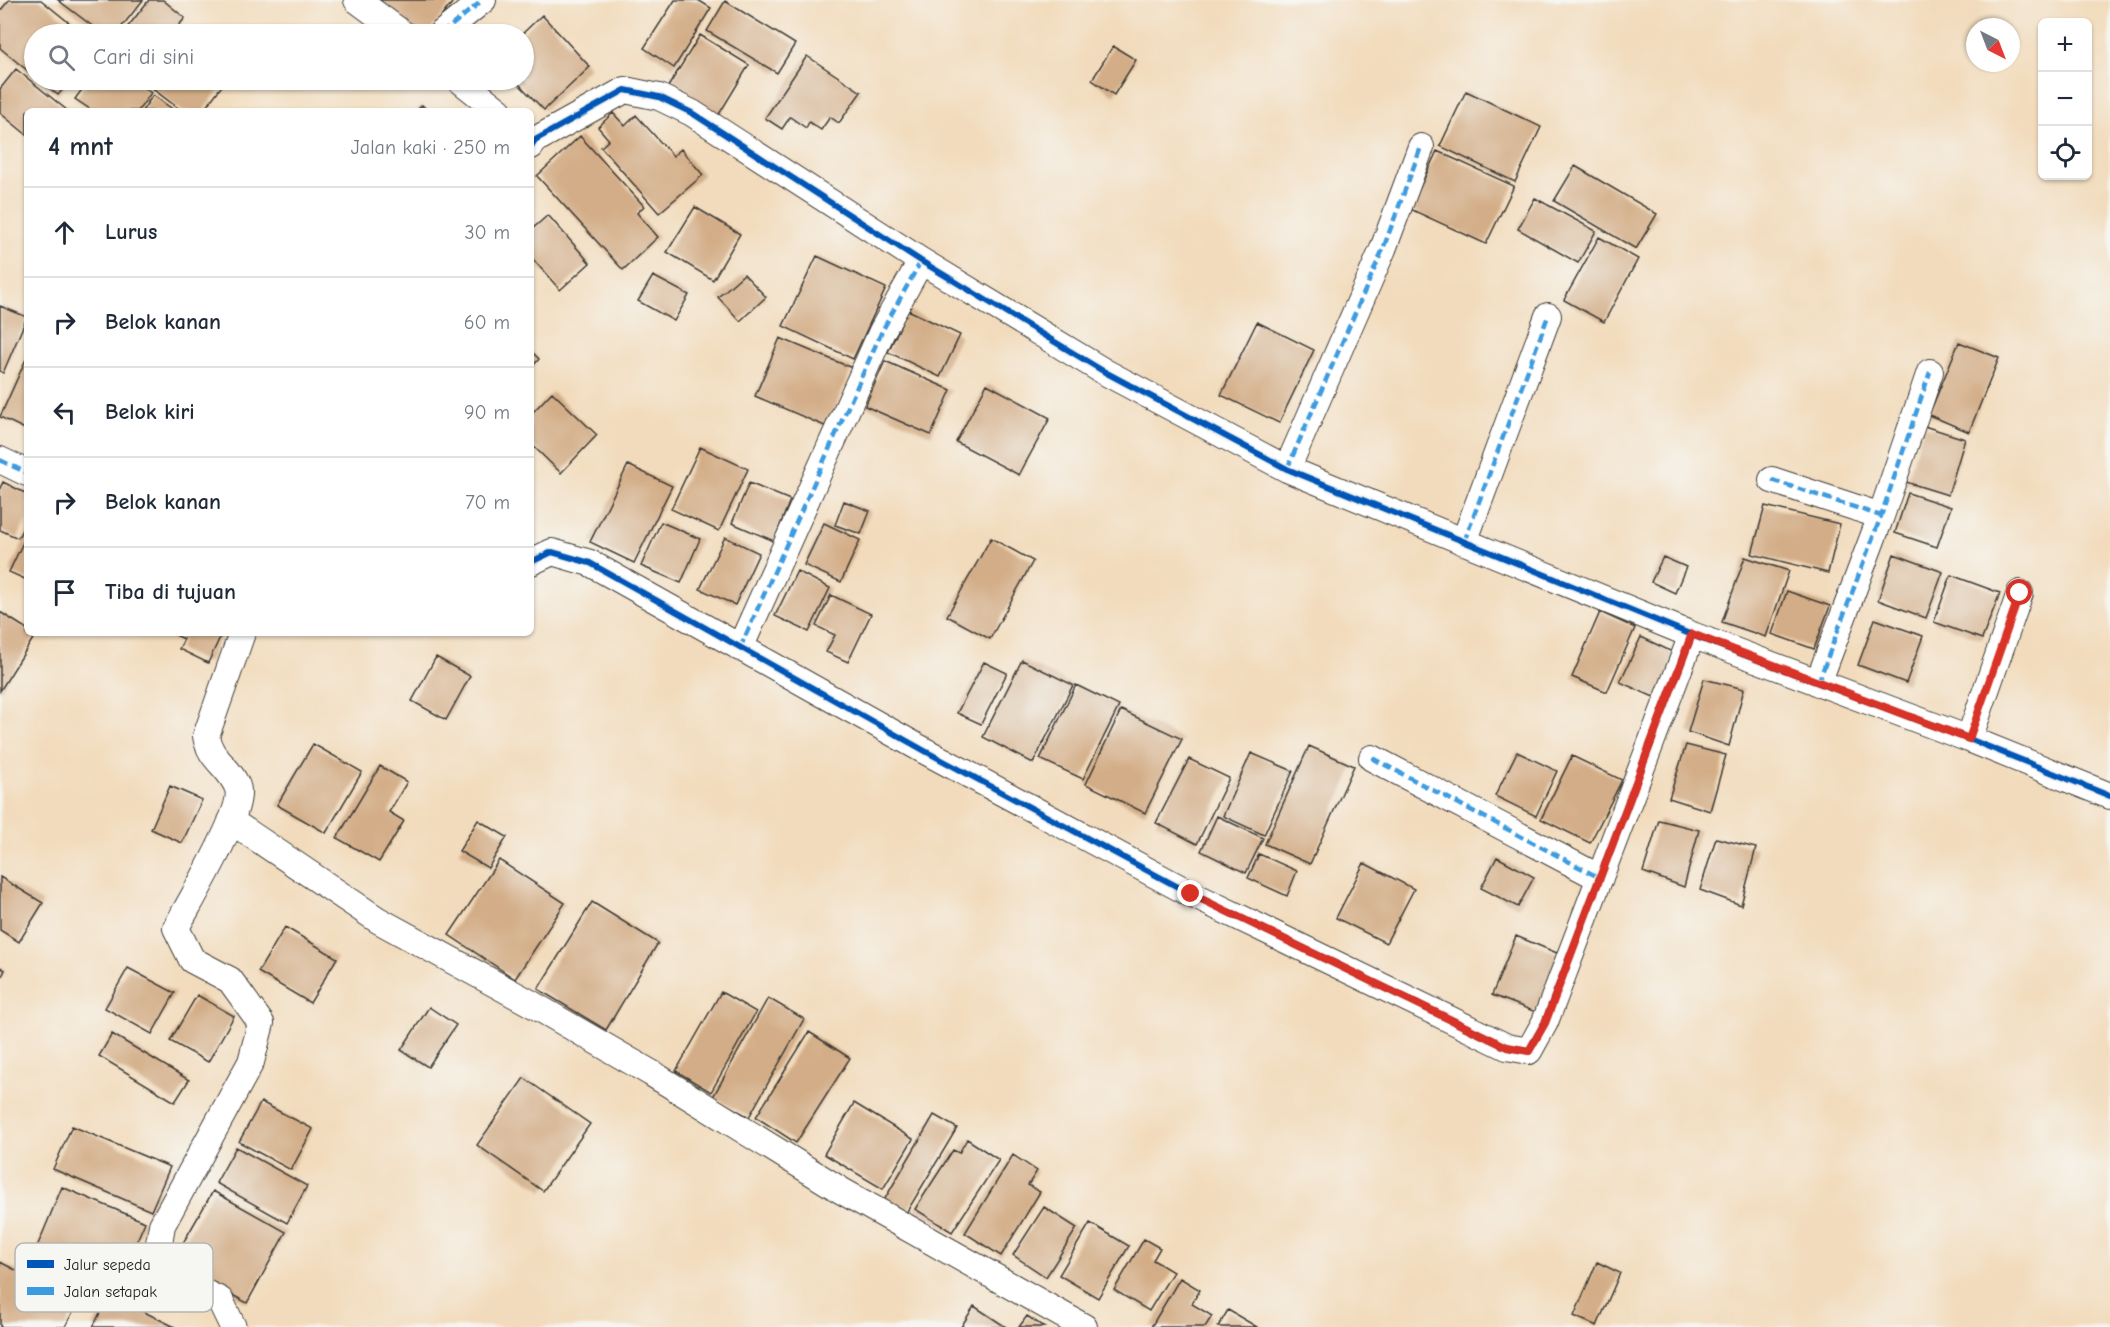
<!DOCTYPE html>
<html lang="id">
<head>
<meta charset="utf-8">
<style>
  :root { --surface:#fff; --page:#f2f2f3; --text:#1f2937; --muted:#747a83; --line:#e0e1e3 }
  body { margin:0; font-family:"Comic Neue",sans-serif; background:var(--page); color:var(--text) }
  .controls { position:absolute; right:18px; top:18px; display:grid; overflow:hidden; border-radius:9px; box-shadow:0 2px 4px #0004 }
  .controls button { width:54px; height:54px; display:grid; place-items:center; padding:0; border:0; border-bottom:2px solid var(--line); background:var(--surface); color:var(--text); font:30px sans-serif }
  .compass { position:absolute; left:1966px; top:18px; width:54px; height:54px; border-radius:50%; background:var(--surface); box-shadow:0 2px 4px #0004; rotate:138deg }
  .stop { position:absolute; width:18px; height:18px; margin:-14px; border:4px solid #d93025; border-radius:50%; background:#fff }
  .stop.end { background:#d93025; border-color:#fff; box-shadow:0 2px 6px #0008 }
  .list { margin:0; padding:0; list-style:none }
  h2 { display:flex; justify-content:space-between; align-items:center; height:78px; margin:0; padding:0 24px; font-size:26px }
  h2 small { font-size:20px; font-weight:400; color:var(--muted) }
  .list li { display:grid; grid-template-columns:39px 1fr auto; gap:18px; align-items:center; box-sizing:border-box; height:90px; padding:0 24px; border-top:2px solid var(--line) }
  .list b { display:block; font-size:22px; white-space:nowrap }
  .list em { font-size:20px; font-style:normal; color:var(--muted) }
  .icon { flex:none; width:33px; height:33px; fill:none; stroke:currentColor; stroke-width:2; stroke-linecap:round; stroke-linejoin:round }
  .map { position:relative; flex:none; width:2110px; height:1327px; overflow:hidden }
  .search { position:absolute; background:var(--surface); box-shadow:0 2px 4px #0004; left:24px; top:24px; width:510px; height:66px; display:flex; align-items:center; gap:15px; box-sizing:border-box; padding:0 21px; border-radius:33px; color:var(--muted); font-size:22px }
  .panel { position:absolute; background:var(--surface); box-shadow:0 2px 4px #0004; left:24px; top:108px; width:510px; height:528px; border-radius:9px }
  .map>svg:first-child { display:block }
  .building { fill:#d3ad87 }
  .lines { fill:none; stroke-linecap:round; stroke-linejoin:round }
  .minor-casing { stroke:#3c3934; stroke-width:28 }
  .minor { stroke:#fff; stroke-width:26 }
  .quiet { stroke:#3c9bdf; stroke-width:4.5; stroke-dasharray:9 4.5; stroke-linecap:butt }
  .cycleway-casing { stroke:#f6f6f2; stroke-width:10 }
  .cycleway { stroke:#0057b8; stroke-width:6 }
  .route { stroke:#d93025; stroke-width:8 }
  .key { fill:#f6f6f2; stroke:#b5b5b2; stroke-width:1.5 }
  .key-label { font-size:16px; fill:#1c1c1c }
</style>
</head>
<body>
<div class="map">
<svg width="2110" height="1327" viewBox="0 0 2110 1327">
  <rect width="100%" height="100%" fill="#f6f6f2"/>
  <filter id="ink" filterUnits="userSpaceOnUse"><feTurbulence type="fractalNoise" baseFrequency=".0167" numOctaves="2"/><feDisplacementMap in="SourceGraphic" scale="12" xChannelSelector="R" yChannelSelector="G"/><feConvolveMatrix kernelMatrix="1 2 1 2 8 2 1 2 1" color-interpolation-filters="sRGB"/></filter>
  <filter id="wash" filterUnits="userSpaceOnUse"><feTurbulence type="fractalNoise" baseFrequency=".008" numOctaves="4" result="noise"/><feDisplacementMap in="SourceGraphic" scale="24" xChannelSelector="R" yChannelSelector="G"/><feGaussianBlur stdDeviation="1.35" result="paint"/><feColorMatrix in="noise" values="0 0 0 0 0 0 0 0 0 0 0 0 0 0 0 0 0 1.4 0 .05"/><feComposite in="paint" operator="in"/></filter>
  <g filter="url(#wash)">
    <rect width="100%" height="100%" fill="#f2dbbc"/>
    <g id="blocks">
      <path class="building" d="M 9,0 L 41,0 L 83,34 L 34,34 L 34,76 L 0,48 L 0,11 Z
        M 58,0 L 143,0 L 116,34 L 103,34 Z
        M 149,0 L 163,0 L 185,18 L 172,34 L 122,34 Z
        M 377,0 L 449,0 L 452,3 L 427,34 L 421,34 Z
        M 675,0 L 698,0 L 711,8 L 674,68 L 644,48 Z
        M 725,1 L 795,44 L 777,73 L 707,31 Z
        M 542,15 L 590,67 L 544,110 L 515,80 L 524,80 L 522,34 Z
        M 490,29 L 495,34 L 483,34 Z
        M 700,35 L 749,65 L 715,121 L 666,90 Z
        M 1113,46 L 1136,60 L 1114,95 L 1092,80 Z
        M 807,56 L 861,92 L 839,123 L 830,117 L 821,130 L 809,122 L 806,128 L 790,117 L 782,129 L 765,118 Z
        M 16,69 L 68,111 L 27,111 L 27,135 L 0,113 L 0,89 Z
        M 39,80 L 71,80 L 58,95 Z
        M 89,80 L 133,80 L 151,93 L 138,111 L 93,111 L 75,99 Z
        M 160,80 L 219,80 L 224,83 L 203,111 L 182,111 L 153,89 Z
        M 1466,91 L 1541,127 L 1515,182 L 1440,146 Z
        M 153,95 L 175,111 L 142,111 Z
        M 422,105 L 428,111 L 416,111 Z
        M 613,113 L 625,126 L 636,115 L 673,156 L 681,149 L 703,175 L 659,213 L 601,147 L 609,140 L 598,127 Z
        M 580,136 L 644,206 L 637,213 L 658,237 L 623,270 L 537,176 Z
        M 1437,151 L 1514,186 L 1486,244 L 1410,209 Z
        M 1575,166 L 1657,214 L 1636,249 L 1554,201 Z
        M 1535,198 L 1596,231 L 1578,263 L 1518,229 Z
        M 695,207 L 740,234 L 713,280 L 667,252 Z
        M 548,215 L 590,263 L 560,290 L 531,257 L 531,230 Z
        M 1599,237 L 1638,259 L 1604,322 L 1564,300 Z
        M 817,256 L 886,288 L 853,359 L 783,326 Z
        M 744,274 L 766,297 L 740,321 L 718,297 Z
        M 653,276 L 689,295 L 674,321 L 638,301 Z
        M 0,306 L 27,317 L 3,373 L 0,371 Z
        M 908,310 L 960,335 L 940,377 L 888,352 Z
        M 1257,322 L 1314,350 L 1279,423 L 1221,395 Z
        M 780,338 L 852,368 L 827,427 L 755,396 Z
        M 1959,342 L 1999,358 L 1969,432 L 1929,415 Z
        M 531,351 L 539,359 L 531,368 Z
        M 27,357 L 27,430 L 0,417 Z
        M 885,361 L 951,390 L 931,435 L 865,406 Z
        M 987,384 L 1050,418 L 1019,475 L 956,442 Z
        M 552,392 L 597,435 L 561,473 L 531,444 L 531,414 Z
        M 1924,426 L 1965,439 L 1948,495 L 1906,482 Z
        M 700,447 L 748,469 L 719,531 L 671,509 Z
        M 628,465 L 672,486 L 634,563 L 590,542 Z
        M 3,482 L 27,494 L 27,519 L 18,538 L 0,530 L 0,488 Z
        M 749,483 L 790,500 L 774,541 L 732,523 Z
        M 1908,493 L 1951,507 L 1937,547 L 1895,533 Z
        M 844,501 L 870,511 L 861,534 L 835,525 Z
        M 1765,506 L 1840,524 L 1828,573 L 1752,554 Z
        M 661,522 L 700,539 L 681,583 L 641,566 Z
        M 824,523 L 860,540 L 841,582 L 804,565 Z
        M 27,534 L 27,580 L 9,572 Z
        M 725,537 L 759,553 L 735,605 L 700,589 Z
        M 991,538 L 1033,561 L 990,639 L 947,616 Z
        M 1894,554 L 1943,572 L 1926,618 L 1878,600 Z
        M 1663,557 L 1686,567 L 1675,593 L 1651,582 Z
        M 1745,557 L 1789,571 L 1766,637 L 1722,622 Z
        M 797,571 L 830,588 L 809,632 L 775,616 Z
        M 1951,575 L 2000,593 L 1982,639 L 1934,622 Z
        M 1787,591 L 1830,606 L 1814,649 L 1772,634 Z
        M 831,595 L 871,614 L 848,662 L 826,652 L 835,635 L 816,626 Z
        M 0,612 L 27,629 L 27,633 L 36,634 L 0,691 Z
        M 1600,612 L 1635,628 L 1607,692 L 1572,677 Z
        M 1875,619 L 1923,636 L 1906,683 L 1858,665 Z
        M 171,633 L 222,633 L 208,663 L 179,649 L 184,639 Z
        M 1641,637 L 1679,655 L 1658,699 L 1620,682 Z
        M 436,657 L 470,676 L 446,720 L 412,701 Z
        M 1022,660 L 1073,685 L 1033,763 L 983,737 Z
        M 984,662 L 1007,673 L 981,724 L 957,713 Z
        M 1704,679 L 1744,689 L 1729,746 L 1688,732 Z
        M 1076,685 L 1119,706 L 1083,779 L 1040,759 Z
        M 1121,710 L 1182,739 L 1145,813 L 1086,784 Z
        M 313,744 L 362,772 L 326,833 L 277,805 Z
        M 1686,745 L 1726,755 L 1710,811 L 1669,798 Z
        M 1309,746 L 1354,766 L 1310,864 L 1265,844 Z
        M 1517,752 L 1557,771 L 1536,816 L 1495,796 Z
        M 1251,753 L 1293,771 L 1264,835 L 1223,816 Z
        M 1572,756 L 1622,780 L 1590,843 L 1541,819 Z
        M 1189,759 L 1229,778 L 1197,844 L 1156,823 Z
        M 380,766 L 407,782 L 389,812 L 404,821 L 379,862 L 337,838 Z
        M 170,786 L 202,800 L 182,843 L 151,829 Z
        M 1217,816 L 1263,838 L 1246,873 L 1201,851 Z
        M 478,820 L 507,837 L 488,868 L 459,851 Z
        M 1659,820 L 1699,830 L 1684,887 L 1643,872 Z
        M 1716,838 L 1756,848 L 1741,905 L 1700,890 Z
        M 1259,854 L 1297,871 L 1287,896 L 1248,878 Z
        M 1497,857 L 1534,877 L 1518,907 L 1481,888 Z
        M 499,860 L 565,903 L 515,979 L 449,935 Z
        M 1364,863 L 1414,889 L 1386,943 L 1336,918 Z
        M 0,877 L 43,903 L 19,942 L 0,930 Z
        M 592,902 L 658,943 L 606,1030 L 538,989 Z
        M 285,927 L 337,958 L 310,1003 L 258,972 Z
        M 1516,936 L 1564,956 L 1541,1014 L 1492,995 Z
        M 0,967 L 5,970 L 0,980 Z
        M 128,968 L 175,993 L 152,1034 L 105,1008 Z
        M 721,992 L 756,1012 L 711,1092 L 676,1071 Z
        M 197,995 L 234,1016 L 208,1062 L 170,1041 Z
        M 768,998 L 804,1019 L 749,1117 L 713,1097 Z
        M 429,1007 L 456,1025 L 428,1067 L 401,1050 Z
        M 809,1032 L 850,1058 L 796,1143 L 756,1117 Z
        M 112,1034 L 189,1080 L 175,1102 L 99,1056 Z
        M 524,1078 L 590,1124 L 543,1191 L 477,1145 Z
        M 261,1102 L 313,1129 L 291,1170 L 239,1142 Z
        M 854,1103 L 913,1139 L 883,1189 L 824,1154 Z
        M 934,1115 L 957,1128 L 905,1215 L 883,1202 Z
        M 72,1126 L 170,1167 L 151,1211 L 53,1169 Z
        M 967,1139 L 999,1160 L 952,1232 L 915,1209 L 953,1150 L 959,1153 Z
        M 236,1147 L 307,1186 L 287,1223 L 216,1183 Z
        M 1013,1155 L 1037,1171 L 1028,1185 L 1040,1192 L 1001,1256 L 965,1233 Z
        M 62,1187 L 145,1222 L 116,1289 L 34,1254 Z
        M 213,1191 L 286,1232 L 247,1303 L 172,1262 Z
        M 1044,1207 L 1077,1228 L 1046,1277 L 1013,1255 Z
        M 1090,1223 L 1129,1246 L 1098,1298 L 1059,1275 Z
        M 1144,1239 L 1160,1248 L 1153,1260 L 1173,1272 L 1149,1311 L 1114,1290 Z
        M 0,1262 L 78,1302 L 65,1327 L 0,1327 Z
        M 1597,1262 L 1620,1273 L 1597,1326 L 1574,1316 Z
        M 1180,1278 L 1200,1290 L 1192,1304 L 1212,1316 L 1205,1327 L 1151,1327 Z
        M 109,1295 L 175,1327 L 93,1327 Z
        M 974,1306 L 1006,1327 L 961,1327 Z
        M 1228,1310 L 1257,1327 L 1218,1327 Z
        M 1027,1316 L 1044,1327 L 1019,1327 Z"/>
    </g>
  </g>
  <g filter="url(#ink)">
    <use href="#blocks" fill-opacity="0" stroke="#3c3934" stroke-width="1.5"/>
    <g class="lines">
      <g class="minor-casing">
        <path id="minor" d="M 357,0 L 403,34
          M 441,34 L 483,0
          M 460,80 L 499,111
          M 531,146 L 535,140 L 625,90 L 659,97 L 692,113 L 921,261 L 1103,371 L 1287,469 L 1692,635 L 1969,739 L 2110,796
          M 0,460 L 27,473
          M 1287,469 L 1383,249 L 1421,147
          M 1772,480 L 1881,516
          M 1464,542 L 1548,316
          M 531,562 L 552,552 L 590,563 L 925,751 L 1191,894 L 1507,1047 L 1529,1051 L 1545,1022 L 1692,635
          M 740,648 L 882,331 L 921,261
          M 1818,683 L 1881,516 L 1930,372
          M 1969,739 L 2020,593
          M 1372,758 L 1600,878
          M 231,821 L 378,920 L 532,1004 L 651,1073 L 842,1191 L 1084,1327
          M 233,1327 L 220,1300 L 169,1276 L 157,1255 L 162,1225 L 251,1062 L 261,1023 L 230,980 L 192,960 L 176,928 C 189,903 247,808 237,786 C 228,765 210,760 206,736 L 242,633"/>
      </g>
      <use href="#minor" class="minor"/>
      <path class="quiet" d="M 441,34 L 483,0
        M 0,460 L 27,473
        M 1287,469 L 1383,249 L 1421,147
        M 1772,480 L 1881,516
        M 1464,542 L 1548,316
        M 740,648 L 882,331 L 921,261
        M 1818,683 L 1881,516 L 1930,372
        M 1969,739 L 2020,593
        M 1372,758 L 1600,878"/>
      <g class="cycleway-casing">
        <path id="cycleway" d="M 531,146 L 535,140 L 625,90 L 659,97 L 692,113 L 921,261 L 1103,371 L 1287,469 L 1692,635 L 1969,739 L 2110,796
          M 531,562 L 552,552 L 590,563 L 925,751 L 1191,894 L 1507,1047 L 1529,1051 L 1545,1022 L 1692,635"/>
      </g>
      <use href="#cycleway" class="cycleway"/>
    </g>
  </g>
  <g class="lines" filter="url(#ink)">
    <path class="route" d="M 1191,894 L 1507,1047 L 1529,1051 L 1545,1023 L 1692,634 L 1969,739 L 2020,593"/>
  </g>
  <rect x="15" y="1243" width="198" height="69" rx="9" class="key"/>
  <rect x="27" y="1260" width="27" height="8" fill="#0057b8"/>
  <rect x="27" y="1287" width="27" height="8" fill="#3c9bdf"/>
  <g class="key-label">
    <text x="64" y="1270">Jalur sepeda</text>
    <text x="64" y="1297">Jalan setapak</text>
  </g>
</svg>
<div class="controls">
<button>+</button>
<button>−</button>
<button><svg class="icon" aria-label="locate" viewBox="0 0 24 24"><circle cx="12" cy="12" r="6"/><path d="M12 2v4M12 18v4M2 12h4M18 12h4"/></svg></button>
</div>
<svg class="compass" viewBox="-18 -18 36 36"><path d="M0-13l5 13h-10z" fill="#e53935"/><path d="M0 13l5-13h-10z" fill="#747a83"/></svg>
<div class="stop" style="left:2020px;top:593px"></div>
<div class="stop end" style="left:1191px;top:894px"></div>
<div class="search"><svg class="icon" aria-label="search" viewBox="0 0 24 24"><circle cx="10" cy="10" r="6"/><path d="M15 15l6 6"/></svg>Cari di sini</div>
<section class="panel">
<h2>4 mnt<small>Jalan kaki · 250 m</small></h2>
<ul class="list">
<li><svg class="icon" aria-label="ahead" viewBox="0 0 24 24"><path d="M12 20V5M6 11l6-6 6 6"/></svg><div><b>Lurus</b></div><em>30 m</em></li>
<li><svg class="icon" aria-label="right" viewBox="0 0 24 24"><path d="M7 20v-9h11M14 6l5 5-5 5"/></svg><div><b>Belok kanan</b></div><em>60 m</em></li>
<li><svg class="icon" aria-label="left" viewBox="0 0 24 24"><path d="M17 20v-9H6M10 6l-5 5 5 5"/></svg><div><b>Belok kiri</b></div><em>90 m</em></li>
<li><svg class="icon" aria-label="right" viewBox="0 0 24 24"><path d="M7 20v-9h11M14 6l5 5-5 5"/></svg><div><b>Belok kanan</b></div><em>70 m</em></li>
<li><svg class="icon" aria-label="arrive" viewBox="0 0 24 24"><path d="M6 21V4h12l-3 4 3 4H6"/></svg><div><b>Tiba di tujuan</b></div></li>
</ul>
</section>
</div>
</body>
</html>
